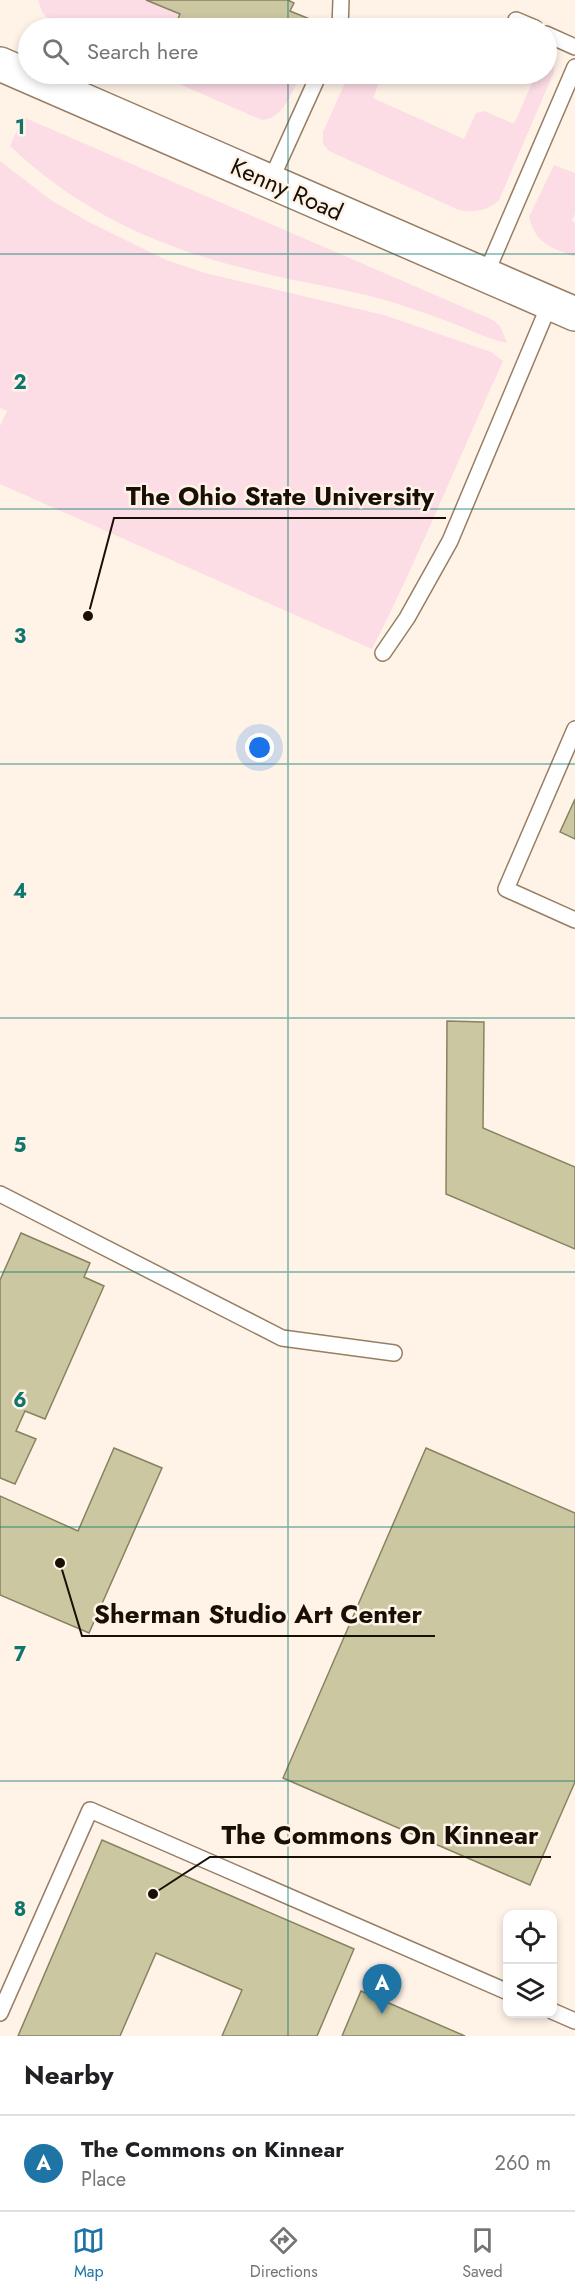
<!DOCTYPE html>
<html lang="en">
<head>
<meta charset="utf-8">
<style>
  :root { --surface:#fff; --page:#f2f2f2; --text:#202124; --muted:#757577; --line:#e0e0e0; --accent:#1e75a5 }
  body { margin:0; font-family:Jost,sans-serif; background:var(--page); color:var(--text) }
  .controls { position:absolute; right:18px; bottom:18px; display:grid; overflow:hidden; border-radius:12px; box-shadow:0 3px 9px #0003 }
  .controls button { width:54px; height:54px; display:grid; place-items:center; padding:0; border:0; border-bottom:2px solid var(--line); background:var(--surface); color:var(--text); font:30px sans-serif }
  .you { position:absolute; left:260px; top:748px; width:21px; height:21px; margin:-15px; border:4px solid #fff; border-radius:50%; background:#1a73e8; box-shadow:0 0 0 9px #1a73e833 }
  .badge { display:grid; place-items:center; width:39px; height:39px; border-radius:50%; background:var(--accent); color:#fff; font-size:20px; font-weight:700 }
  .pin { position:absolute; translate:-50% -50px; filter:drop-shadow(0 2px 3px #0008) }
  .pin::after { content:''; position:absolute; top:32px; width:21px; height:18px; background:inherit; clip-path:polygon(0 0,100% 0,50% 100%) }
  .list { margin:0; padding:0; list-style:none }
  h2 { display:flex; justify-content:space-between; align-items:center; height:78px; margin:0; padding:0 24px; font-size:26px }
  h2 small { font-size:20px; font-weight:400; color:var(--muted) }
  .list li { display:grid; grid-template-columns:39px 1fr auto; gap:18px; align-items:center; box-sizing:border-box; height:96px; padding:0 24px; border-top:2px solid var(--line) }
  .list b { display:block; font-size:22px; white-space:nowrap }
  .list p { margin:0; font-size:20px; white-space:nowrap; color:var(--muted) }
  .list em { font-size:20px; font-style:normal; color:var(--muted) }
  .icon { flex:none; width:33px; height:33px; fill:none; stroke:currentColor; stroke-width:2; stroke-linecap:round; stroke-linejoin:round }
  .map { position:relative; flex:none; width:575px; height:2036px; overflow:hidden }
  .search { position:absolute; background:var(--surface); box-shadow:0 3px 9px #0003; left:18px; right:18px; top:18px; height:66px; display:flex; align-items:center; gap:15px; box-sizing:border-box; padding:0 21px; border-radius:33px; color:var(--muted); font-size:22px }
  .sheet { height:174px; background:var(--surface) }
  nav { display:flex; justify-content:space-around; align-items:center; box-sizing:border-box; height:84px; border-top:2px solid var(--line); background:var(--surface); font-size:16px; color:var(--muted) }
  nav a { display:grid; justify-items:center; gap:3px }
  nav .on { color:var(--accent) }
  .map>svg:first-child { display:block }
  .green { fill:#fcdce5 }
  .building { fill:#cbc7a1; stroke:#878360; stroke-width:1.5 }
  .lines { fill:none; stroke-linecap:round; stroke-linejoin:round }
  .lane-casing { stroke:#977e63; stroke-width:18 }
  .secondary-casing { stroke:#977e63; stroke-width:36 }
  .lane { stroke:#fff; stroke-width:15 }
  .secondary { stroke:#fff; stroke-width:33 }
  .grid { fill:none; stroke:#0f766e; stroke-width:1.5; stroke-opacity:0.55 }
  .labels { text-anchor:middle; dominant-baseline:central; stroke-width:5; stroke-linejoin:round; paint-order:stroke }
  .street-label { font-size:24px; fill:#180f05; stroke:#fff3e8 }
  .grid-label { font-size:20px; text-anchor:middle; font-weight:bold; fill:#0f766e; stroke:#fff3e8; stroke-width:5; stroke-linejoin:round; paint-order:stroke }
  .leader { fill:none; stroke:#180f05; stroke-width:2 }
  .callout-dot { fill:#180f05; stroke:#fff3e8; stroke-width:2 }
  .callout-label { font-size:26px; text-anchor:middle; font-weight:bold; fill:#180f05; stroke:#fff3e8; stroke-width:5; stroke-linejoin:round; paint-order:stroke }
</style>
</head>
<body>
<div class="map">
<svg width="575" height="2036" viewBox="0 0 575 2036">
  <rect width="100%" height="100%" fill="#fff3e8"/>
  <path class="green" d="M 38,0 L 146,0 L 180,14 L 174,28 L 56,28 L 42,12 Z
    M 547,56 L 553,61 L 554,72 L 499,200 C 488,211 474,213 459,210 L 329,151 L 323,144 L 323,132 L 349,74 L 378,75 L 380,80 L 373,98 L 464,139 L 476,113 L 484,111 L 514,124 L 536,74 L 546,74 Z
    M 156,74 L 301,74 C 292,91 285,118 262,120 Z
    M 23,117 L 493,320 L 500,326 L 507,343 C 488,339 470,330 452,323 C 425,313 398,303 370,296 C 335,287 298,282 263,273 C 165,250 84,216 10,146 Z
    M 0,161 L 51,200 L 87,221 L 166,260 L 205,273 L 384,315 L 491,352 L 503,361 C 459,457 420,555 372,649 L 0,484 L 0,426 L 7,411 L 0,408 Z
    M 554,165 L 575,173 L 575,213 L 572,221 L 575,223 L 575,257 C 550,246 537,246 529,217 Z"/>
  <path class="building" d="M 146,0 L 288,0 L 294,3 L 290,11 L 317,22 L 315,28 L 174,28 L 180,14 Z
    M 575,799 L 575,839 L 560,832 Z
    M 447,1021 L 484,1022 L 483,1128 L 575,1167 L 575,1249 L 446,1194 Z
    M 21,1233 L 90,1263 L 84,1277 L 104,1286 L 45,1419 L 25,1411 L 16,1431 L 36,1439 L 15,1484 L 0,1478 L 0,1280 Z
    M 114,1448 L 162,1468 L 89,1633 L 0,1595 L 0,1496 L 78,1531 Z
    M 426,1448 L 575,1513 L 575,1782 L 530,1885 L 283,1778 Z
    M 102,1840 L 354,1949 L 317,2036 L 222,2036 L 242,1990 L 156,1953 L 120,2036 L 18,2036 Z
    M 361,1991 L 465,2036 L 342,2036 Z"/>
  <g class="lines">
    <g class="lane-casing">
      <path id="lane" d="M 516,20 L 535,28
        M 340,28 L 341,0
        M 546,34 L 575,47
        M 270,182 L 319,74
        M 485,276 L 575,67
        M 383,653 L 407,618 L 450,541 L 550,303
        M 575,729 L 506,889 L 575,920
        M 0,1194 L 282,1338 L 394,1353
        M 552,2011 L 575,2021
        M 0,2013 L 90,1810 L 508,1992"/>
    </g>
    <g class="secondary-casing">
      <path id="secondary" d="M 0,64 L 575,314"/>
    </g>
    <use href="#lane" class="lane"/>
    <use href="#secondary" class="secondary"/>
  </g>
  <path class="grid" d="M 288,0 L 288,28M 288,74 L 288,2036M 0,254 L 575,254M 0,509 L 575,509M 0,764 L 575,764M 0,1018 L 575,1018M 0,1272 L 575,1272M 0,1527 L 575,1527M 0,1781 L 575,1781"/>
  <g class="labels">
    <g class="street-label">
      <text transform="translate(287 189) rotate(24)">Kenny Road</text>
    </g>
  </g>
  <g class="grid-label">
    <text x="20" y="134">1</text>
    <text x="20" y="389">2</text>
    <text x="20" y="643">3</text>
    <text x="20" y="898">4</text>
    <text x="20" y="1152">5</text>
    <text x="20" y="1407">6</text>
    <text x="20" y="1661">7</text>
    <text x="20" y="1916">8</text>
  </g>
  <path class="leader" d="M88 616L114 518H446M60 1563L82 1636H435M153 1894L210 1857H551"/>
  <g class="callout-dot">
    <circle cx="88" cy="616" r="6"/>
    <circle cx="60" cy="1563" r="6"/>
    <circle cx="153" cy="1894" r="6"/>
  </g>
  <g class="callout-label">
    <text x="280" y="505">The Ohio State University</text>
    <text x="258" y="1623">Sherman Studio Art Center</text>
    <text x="380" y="1844">The Commons On Kinnear</text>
  </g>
</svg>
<div class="controls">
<button><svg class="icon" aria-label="locate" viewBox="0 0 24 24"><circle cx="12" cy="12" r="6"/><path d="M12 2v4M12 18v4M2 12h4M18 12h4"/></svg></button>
<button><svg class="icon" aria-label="layers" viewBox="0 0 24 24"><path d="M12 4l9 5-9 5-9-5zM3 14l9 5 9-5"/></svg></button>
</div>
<div class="you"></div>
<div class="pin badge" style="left:382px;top:2014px">A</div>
<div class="search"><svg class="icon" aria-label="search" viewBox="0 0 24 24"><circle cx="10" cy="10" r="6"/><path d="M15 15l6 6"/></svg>Search here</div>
</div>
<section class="sheet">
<h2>Nearby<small></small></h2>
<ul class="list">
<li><span class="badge">A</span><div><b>The Commons on Kinnear</b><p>Place</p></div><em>260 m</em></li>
</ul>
</section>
<nav>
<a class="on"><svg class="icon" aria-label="map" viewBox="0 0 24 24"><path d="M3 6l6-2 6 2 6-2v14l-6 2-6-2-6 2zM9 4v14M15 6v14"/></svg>Map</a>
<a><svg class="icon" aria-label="directions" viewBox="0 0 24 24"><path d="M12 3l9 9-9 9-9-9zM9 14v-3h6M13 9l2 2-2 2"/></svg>Directions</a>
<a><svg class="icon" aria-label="saved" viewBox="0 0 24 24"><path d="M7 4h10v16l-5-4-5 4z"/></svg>Saved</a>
</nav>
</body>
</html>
